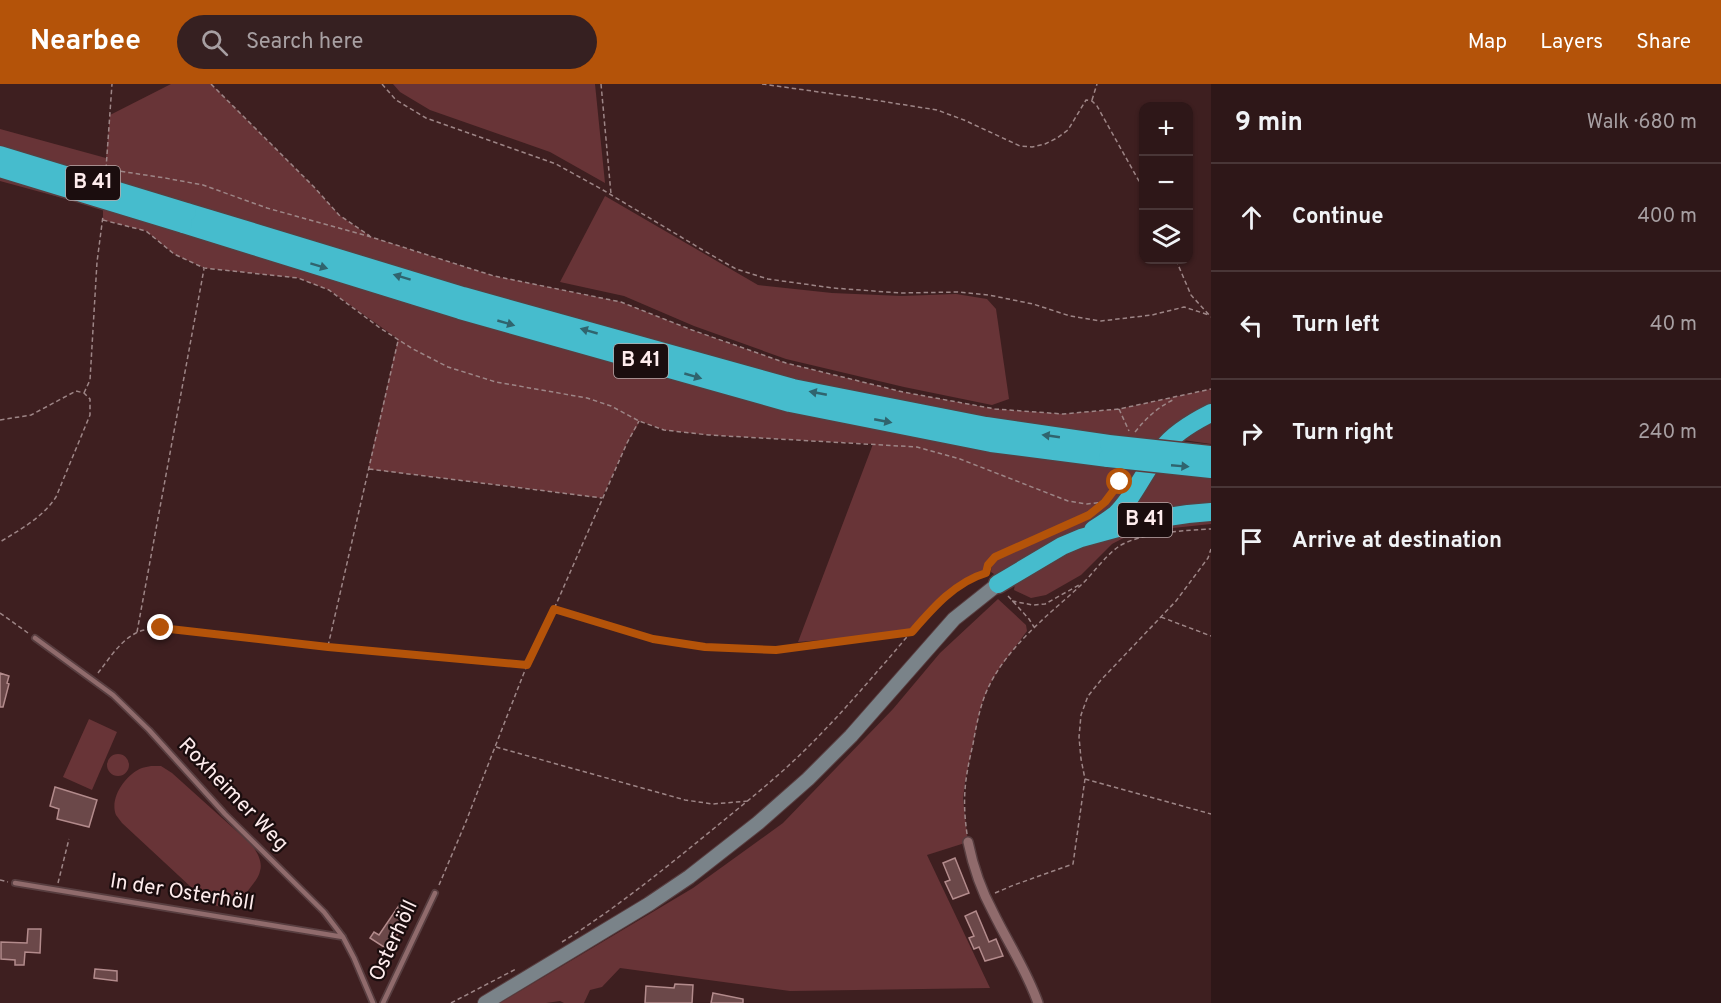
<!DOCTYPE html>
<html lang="en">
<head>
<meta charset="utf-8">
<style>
  :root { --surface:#2e1718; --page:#362021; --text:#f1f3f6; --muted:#a79fa2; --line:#493637; --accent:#b45309 }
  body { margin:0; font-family:Overpass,sans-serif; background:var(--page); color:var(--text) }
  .controls { position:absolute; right:18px; top:18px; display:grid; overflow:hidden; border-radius:12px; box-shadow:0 2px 4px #0004 }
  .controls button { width:54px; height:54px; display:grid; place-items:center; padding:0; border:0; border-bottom:2px solid var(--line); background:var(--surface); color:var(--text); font:30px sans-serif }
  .stop { position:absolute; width:18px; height:18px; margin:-14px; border:4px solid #b45309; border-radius:50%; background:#fff }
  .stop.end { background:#b45309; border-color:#fff; box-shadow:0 2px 6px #0008 }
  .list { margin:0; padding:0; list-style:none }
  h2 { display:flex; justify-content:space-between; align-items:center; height:78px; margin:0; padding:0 24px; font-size:26px }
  h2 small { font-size:20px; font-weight:400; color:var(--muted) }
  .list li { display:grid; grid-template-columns:39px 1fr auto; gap:18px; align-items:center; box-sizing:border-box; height:108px; padding:0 24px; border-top:2px solid var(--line) }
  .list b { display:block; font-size:22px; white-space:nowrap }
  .list em { font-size:20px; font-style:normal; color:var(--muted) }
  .icon { flex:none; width:33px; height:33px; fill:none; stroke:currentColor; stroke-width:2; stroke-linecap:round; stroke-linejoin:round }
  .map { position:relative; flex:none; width:1211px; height:919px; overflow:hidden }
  header { display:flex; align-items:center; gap:36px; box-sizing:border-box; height:84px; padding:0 30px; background:var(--accent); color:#fff }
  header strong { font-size:28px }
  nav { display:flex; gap:33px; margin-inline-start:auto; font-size:21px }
  .search { width:420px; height:54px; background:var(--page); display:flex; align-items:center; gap:15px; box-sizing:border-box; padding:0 21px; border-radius:33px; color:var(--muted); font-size:22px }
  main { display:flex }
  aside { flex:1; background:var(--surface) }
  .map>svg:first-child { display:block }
  .green { fill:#683437 }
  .building { fill:#6b4849; stroke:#b38b8c; stroke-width:1.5 }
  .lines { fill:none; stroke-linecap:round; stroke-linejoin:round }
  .lane-casing { stroke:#583e40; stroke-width:8 }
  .street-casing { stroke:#583e40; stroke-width:12 }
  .secondary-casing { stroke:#583e40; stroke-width:16 }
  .highway-casing { stroke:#583e40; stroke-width:21 }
  .path { stroke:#9d8586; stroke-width:1.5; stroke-dasharray:4.5 3; stroke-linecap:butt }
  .lane { stroke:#906b6c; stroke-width:4.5 }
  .street { stroke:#906b6c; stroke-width:9 }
  .secondary { stroke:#7a8389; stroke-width:14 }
  .highway { stroke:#46bccd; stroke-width:18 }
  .highway-bridge-casing { stroke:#583e40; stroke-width:21; stroke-linecap:butt }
  .highway-bridge { stroke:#46bccd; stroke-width:18 }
  .oneway { fill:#30646e }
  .route { stroke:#b45309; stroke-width:8 }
  .labels { text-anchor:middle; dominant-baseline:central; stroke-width:4.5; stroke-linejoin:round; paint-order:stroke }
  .shield { fill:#1b0d0e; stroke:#baa9aa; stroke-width:1.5 }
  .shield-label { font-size:20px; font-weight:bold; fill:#feeced }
  .street-label { font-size:21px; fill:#feeced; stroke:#1b0d0e }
</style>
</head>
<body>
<header>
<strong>Nearbee</strong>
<div class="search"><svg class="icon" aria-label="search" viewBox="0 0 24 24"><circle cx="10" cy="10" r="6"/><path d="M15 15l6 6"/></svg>Search here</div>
<nav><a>Map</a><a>Layers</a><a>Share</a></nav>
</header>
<main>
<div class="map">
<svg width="1211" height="919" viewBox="0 0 1211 919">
  <rect width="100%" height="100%" fill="#3e1f20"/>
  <path class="green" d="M 171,0 L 211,0 L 314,103 L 339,131 L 371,153 L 494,192 L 621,218 L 692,246 L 786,279 L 903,308 L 995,325 L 1063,330 L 1119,325 L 1211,305 L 1211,324 L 1104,436 L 997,492 L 991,488 C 991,478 999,474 1006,468 C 995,472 989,478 986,489 C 955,498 932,525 912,548 L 798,558 L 873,360 L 709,351 L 664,346 L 640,337 L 627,359 L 602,414 L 368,385 L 398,255 L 329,206 L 298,194 L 204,184 L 174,170 L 146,147 L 103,136 L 103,125 L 0,97 L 0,45 L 106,74 L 110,31 Z
    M 393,0 L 595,0 L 605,99 L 550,68 L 430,26 L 400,8 Z
    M 605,112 L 758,201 L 832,209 L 902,212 L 956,210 L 987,215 L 996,225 L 1009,315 L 992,321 L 904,303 L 786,275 L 694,242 L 624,212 L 560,198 Z
    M 1211,332 L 1211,360 L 1176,355 Z
    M 1151,385 L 1211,389 L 1211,421 L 1123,438 Z
    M 1211,436 L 1211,440 L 1135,448 L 1112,460 L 1081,491 L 1046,511 L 1031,514 L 1014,506 L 1015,500 L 1070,469 L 1104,455 L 1140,444 Z
    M 998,515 L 1026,541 L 1027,547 L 999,585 L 989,602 L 981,622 L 965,698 L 963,715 L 968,758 L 927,771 L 990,904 L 790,907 L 620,884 L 602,903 L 590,906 L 584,919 L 564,919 L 560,917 L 546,919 L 500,919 L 693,804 L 783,739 L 893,625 L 940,569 Z
    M 89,635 L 117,648 L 92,706 L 63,693 Z
    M107 681a11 11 0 1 1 22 0a11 11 0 1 1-22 0Z
    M 151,682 L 161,682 L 172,689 L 252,761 C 257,768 263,778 260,787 C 259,793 254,799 250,804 C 238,820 224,829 206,817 L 122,739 C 120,736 118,734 116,731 C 109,714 126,690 142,684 C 144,683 148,683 151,682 Z"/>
  <path class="building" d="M 0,589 L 9,592 L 7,599 L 9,600 L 3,623 L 0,623 Z
    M 55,703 L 97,716 L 89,743 L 57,735 L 59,725 L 50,722 Z
    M 955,774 L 969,809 L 953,815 L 945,798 L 950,796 L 943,779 Z
    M 402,817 L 414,825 L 392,859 L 395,860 L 390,867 L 370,854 L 374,848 L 379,851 Z
    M 976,827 L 989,858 L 996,855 L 1003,872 L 985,877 L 979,863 L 974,865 L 969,854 L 974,852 L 965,832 Z
    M 28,845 L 41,845 L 40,869 L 25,868 L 24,881 L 15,881 L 15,876 L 1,875 L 1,858 L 27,859 Z
    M 95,885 L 117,887 L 117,897 L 94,894 Z
    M 675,900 L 693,901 L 692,919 L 645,919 L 646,902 L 674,904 Z
    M 713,909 L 743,915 L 743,919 L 711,919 Z"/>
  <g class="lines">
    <g class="lane-casing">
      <path id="lane" d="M 35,554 L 113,611 L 149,646 L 225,730 L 324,828 L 343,853 L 354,874 L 373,919
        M 15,799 L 343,853
        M 383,919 L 435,809"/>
    </g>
    <g class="street-casing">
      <path id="street" d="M 968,758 C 973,782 981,806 993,828 C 1008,859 1027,887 1038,919"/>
    </g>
    <g class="secondary-casing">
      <path id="secondary" d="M 485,919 L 649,820 L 689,793 L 758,739 L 808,695 L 851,652 L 954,535 L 998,500"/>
    </g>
    <g class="highway-casing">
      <path id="highway" d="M 187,128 L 463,212 L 793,304 L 986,342 L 1109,360
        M 183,140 L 460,226 L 790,319 L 991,359 L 1108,374
        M 1093,446 C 1100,441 1109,436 1116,430 C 1135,412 1145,385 1162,365 C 1174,349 1193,338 1211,329
        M 998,500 L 1062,462 L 1081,454 L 1147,436 L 1188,430 L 1211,428"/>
    </g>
    <path class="path" d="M 211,0 L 314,103 L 339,131 L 370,152
      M 382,0 L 396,16 L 426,34 L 556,80 L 603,106 L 701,165 L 736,185 L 768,195 L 833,204 L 900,209 L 958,208 L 989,211 L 1033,220 L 1070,232 L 1101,237 L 1152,231 L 1184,223 L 1209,231
      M 601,0 L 611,110
      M 762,0 L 855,13 L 937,26 L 964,36 L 1020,62 L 1032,63 L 1045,60 L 1057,54 L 1068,46 L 1086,16 L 1092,17 L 1097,22 L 1144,106
      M 1092,16 L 1097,0
      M 106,85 L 165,94 L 203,101 L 267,124 L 371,153 L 494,192 L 621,218 L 692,246 L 786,279 L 903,308 L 995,325 L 1063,330 L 1119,325 L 1211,305
      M 106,85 L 112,0
      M 103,136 L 146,147 L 174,170 L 204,184 L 298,194 L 329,206 L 380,244 L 413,265 L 448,283 L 496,298 L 587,314 L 611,322 L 639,337 L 664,346 L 709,351 L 917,363 L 960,375 L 1068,417 L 1087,420 L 1105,418
      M 1176,176 L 1191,211 L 1211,233
      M 84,309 L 90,296 L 97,178 L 103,132
      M 1119,325 L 1129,347
      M 0,336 L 31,331 L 76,307 L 84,309 L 90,315 L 90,331 L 56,413 C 42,434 21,445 0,458
      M 1135,348 C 1147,333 1158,323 1175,315
      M 369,385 L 602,414
      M 1091,429 C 1104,418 1117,406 1123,389
      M 1008,512 L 1029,535 L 1034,543
      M 1012,517 L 1033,521 L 1045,520 L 1079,501
      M 556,525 L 653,555 L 705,563 L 776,566 L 911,548
      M 0,529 L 28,549
      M 1161,533 L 1211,552
      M 137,548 L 204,185
      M 328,562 L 398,257
      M 98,589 C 109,575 120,557 136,549 C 143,545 153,545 161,544 L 328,563 L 526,581
      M 496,663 L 685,716 L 713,720 L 748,717
      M 1085,695 L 1211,730
      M 967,750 C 962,714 965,694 973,660 C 976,643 979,627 985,611 C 1003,566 1045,534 1080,502 C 1093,490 1104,473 1118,463 C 1138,449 1187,446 1211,445
      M 0,796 L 8,798
      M 58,799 L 69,755
      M 439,801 L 465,740 L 527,581 L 554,525 L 627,359 L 639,337
      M 995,809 L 1014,801 L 1073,780 L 1085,695 L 1081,675 L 1079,653 L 1081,631 L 1088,612 L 1101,596 L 1176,517 L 1208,474 L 1211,465
      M 562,858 C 615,825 663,786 712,746 C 745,719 778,693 808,663 C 834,637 858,610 882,582 C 911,550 943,502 986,489 L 988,481 L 995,473 L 1087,432
      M 451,919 L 516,885"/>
    <use href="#lane" class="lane"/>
    <use href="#street" class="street"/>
    <use href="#secondary" class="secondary"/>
    <use href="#highway" class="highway"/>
    <g class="highway-bridge-casing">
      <path id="highway-bridge" d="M 0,71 L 187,128
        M 0,84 L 183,140
        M 1109,360 L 1211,371
        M 1108,374 L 1211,385"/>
    </g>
    <use href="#highway-bridge" class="highway-bridge"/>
  </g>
  <defs><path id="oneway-solid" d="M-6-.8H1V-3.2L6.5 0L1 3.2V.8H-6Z" transform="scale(1.5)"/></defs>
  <g class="oneway">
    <use href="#oneway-solid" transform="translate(319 182) rotate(17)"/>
    <use href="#oneway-solid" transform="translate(402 193) rotate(-163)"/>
    <use href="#oneway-solid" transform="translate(506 239) rotate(16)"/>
    <use href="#oneway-solid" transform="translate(589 247) rotate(-164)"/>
    <use href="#oneway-solid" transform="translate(693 292) rotate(16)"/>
    <use href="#oneway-solid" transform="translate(818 309) rotate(-169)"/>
    <use href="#oneway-solid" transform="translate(883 337) rotate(11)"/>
    <use href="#oneway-solid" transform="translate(1051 352) rotate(-172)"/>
    <use href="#oneway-solid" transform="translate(1180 382) rotate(5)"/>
  </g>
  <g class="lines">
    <path class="route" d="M 161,544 L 328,563 L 527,581 L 554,525 L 653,555 L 705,563 L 776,566 L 912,548 C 932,525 955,498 986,489 L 988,481 L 995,473 L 1089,431 L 1105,418 L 1120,398"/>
  </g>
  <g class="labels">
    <g class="shield">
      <rect x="66" y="82" width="54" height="34" rx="4.5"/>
      <rect x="614" y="260" width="54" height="34" rx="4.5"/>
      <rect x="1118" y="419" width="54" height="34" rx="4.5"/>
    </g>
    <g class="shield-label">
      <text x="93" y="99">B 41</text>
      <text x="641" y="277">B 41</text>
      <text x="1145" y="436">B 41</text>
    </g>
    <g class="street-label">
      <text transform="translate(233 711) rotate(46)">Roxheimer Weg</text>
      <text transform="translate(182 809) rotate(9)">In der Osterhöll</text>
      <text transform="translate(394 857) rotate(-65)">Osterhöll</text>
    </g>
  </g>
</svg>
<div class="controls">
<button>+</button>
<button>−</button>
<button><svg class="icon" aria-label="layers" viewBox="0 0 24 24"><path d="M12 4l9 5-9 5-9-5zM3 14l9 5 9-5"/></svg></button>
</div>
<div class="stop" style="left:1120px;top:398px"></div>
<div class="stop end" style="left:161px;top:544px"></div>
</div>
<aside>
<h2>9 min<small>Walk · 680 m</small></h2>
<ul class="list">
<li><svg class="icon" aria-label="ahead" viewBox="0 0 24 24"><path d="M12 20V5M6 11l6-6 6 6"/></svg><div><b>Continue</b></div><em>400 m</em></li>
<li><svg class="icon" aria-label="left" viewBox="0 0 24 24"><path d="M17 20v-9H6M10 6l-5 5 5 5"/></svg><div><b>Turn left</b></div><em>40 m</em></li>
<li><svg class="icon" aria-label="right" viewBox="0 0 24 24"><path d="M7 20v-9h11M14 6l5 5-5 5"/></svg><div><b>Turn right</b></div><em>240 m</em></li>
<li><svg class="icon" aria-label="arrive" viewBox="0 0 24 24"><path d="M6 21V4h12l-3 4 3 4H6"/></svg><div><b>Arrive at destination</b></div></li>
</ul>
</aside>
</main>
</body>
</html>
